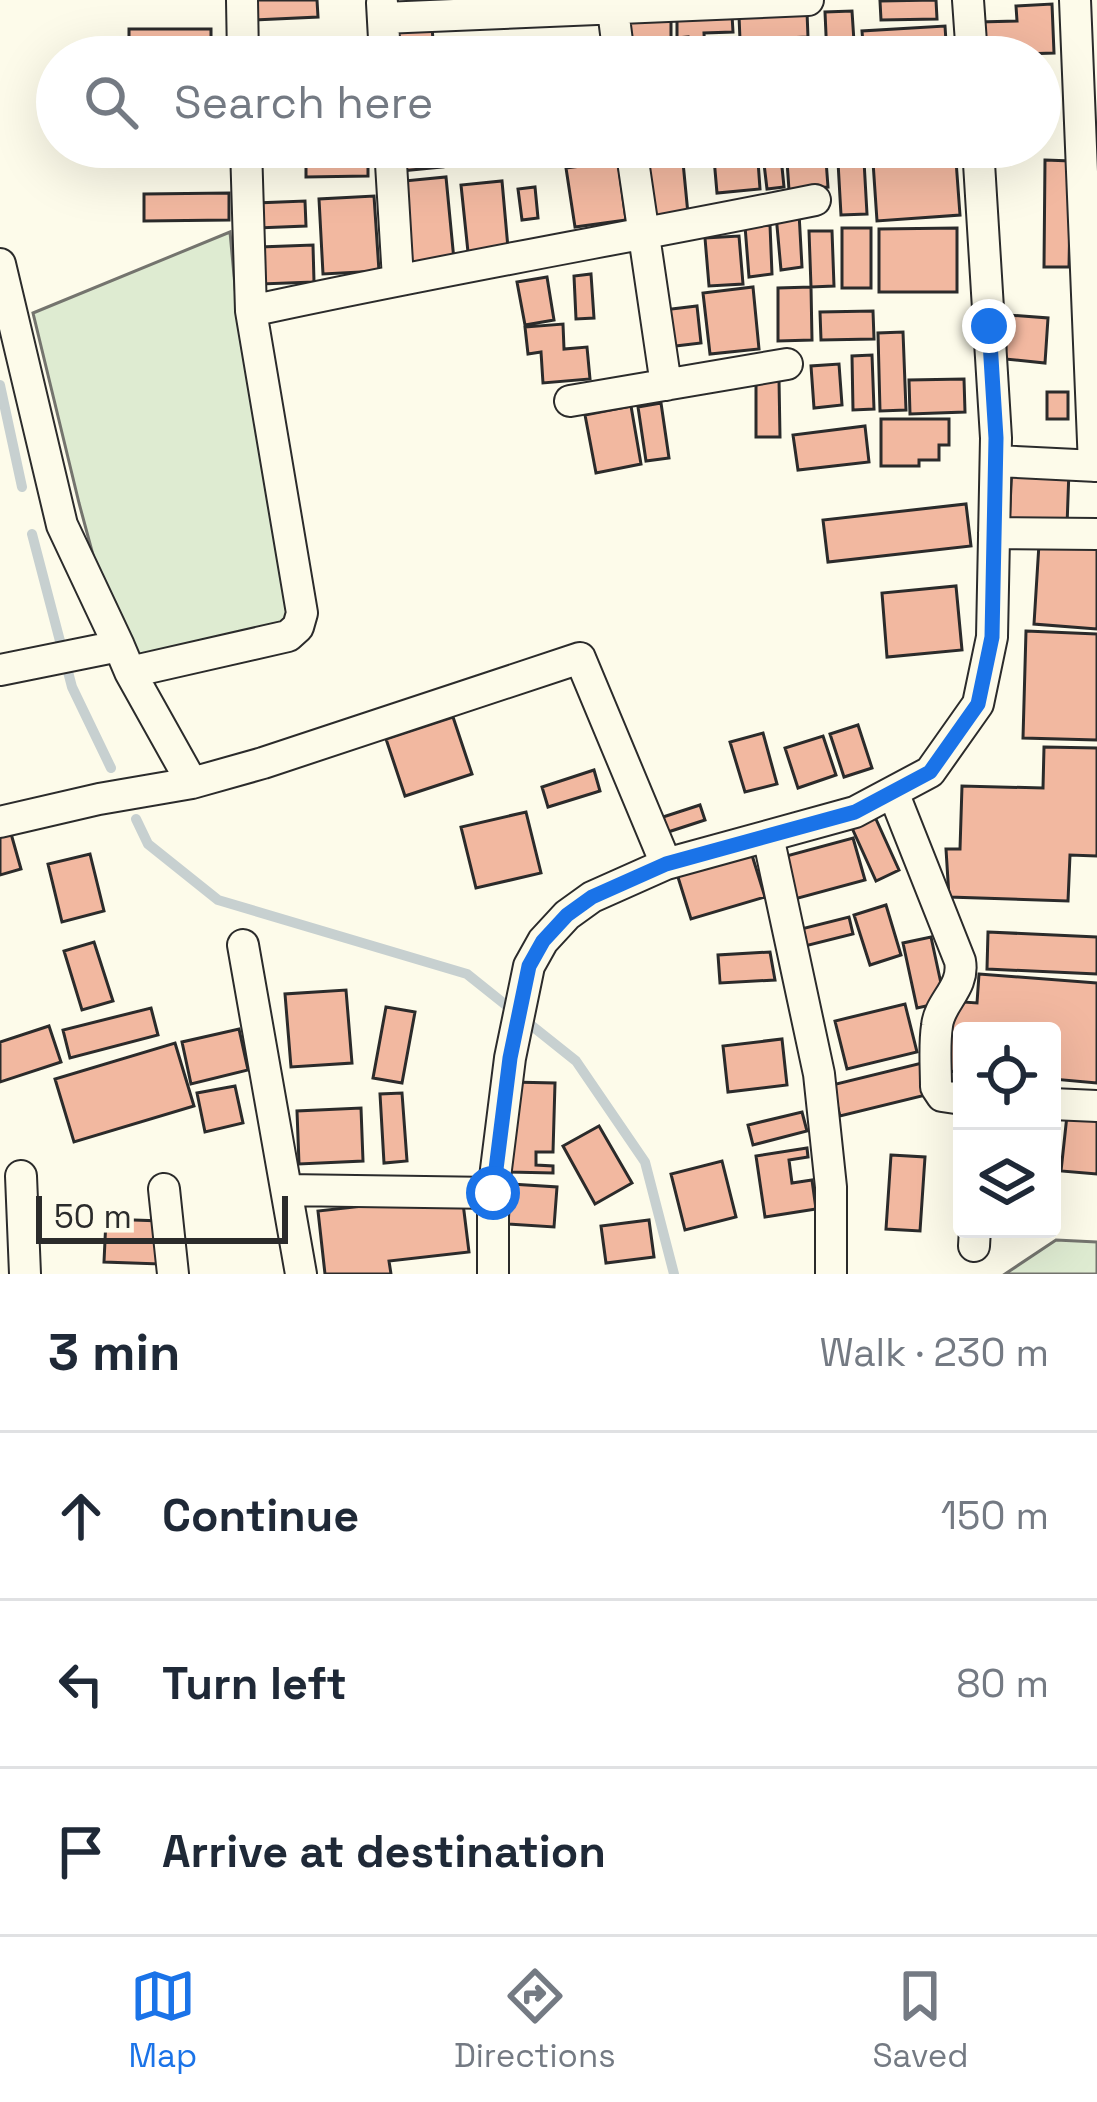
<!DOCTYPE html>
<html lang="en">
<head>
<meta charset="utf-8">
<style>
  :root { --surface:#fff; --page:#f2f2f3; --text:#1f2937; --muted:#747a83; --line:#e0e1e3; --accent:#1a73e8 }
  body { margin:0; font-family:"Space Grotesk",sans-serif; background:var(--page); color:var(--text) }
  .controls { position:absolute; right:36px; bottom:36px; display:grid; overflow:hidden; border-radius:12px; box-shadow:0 12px 48px #0002 }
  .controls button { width:108px; height:108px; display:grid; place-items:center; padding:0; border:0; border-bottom:3px solid var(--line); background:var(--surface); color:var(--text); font:60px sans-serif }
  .scale { position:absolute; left:36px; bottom:30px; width:252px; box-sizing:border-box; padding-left:12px; border:6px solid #2b2b2b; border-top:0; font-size:33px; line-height:42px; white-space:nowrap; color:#2b2b2b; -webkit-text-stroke:9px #fdfbea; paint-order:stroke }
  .stop { position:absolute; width:36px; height:36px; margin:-27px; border:9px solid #1a73e8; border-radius:50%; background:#fff }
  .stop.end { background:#1a73e8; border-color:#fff; box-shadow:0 3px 12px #0008 }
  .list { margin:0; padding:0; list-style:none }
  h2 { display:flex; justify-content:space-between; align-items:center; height:156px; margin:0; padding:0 48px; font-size:51px }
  h2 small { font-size:39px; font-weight:400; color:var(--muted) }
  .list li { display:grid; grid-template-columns:78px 1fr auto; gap:36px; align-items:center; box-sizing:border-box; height:168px; padding:0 48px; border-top:3px solid var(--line) }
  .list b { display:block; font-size:45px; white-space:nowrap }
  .list em { font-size:39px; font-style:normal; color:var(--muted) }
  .icon { flex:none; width:66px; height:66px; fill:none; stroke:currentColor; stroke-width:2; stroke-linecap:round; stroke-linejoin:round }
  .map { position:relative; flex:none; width:1097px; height:1274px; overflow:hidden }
  .search { position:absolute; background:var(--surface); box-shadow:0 12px 48px #0002; left:36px; right:36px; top:36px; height:132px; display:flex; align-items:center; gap:30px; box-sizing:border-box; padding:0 42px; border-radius:66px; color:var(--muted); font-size:45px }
  .sheet { height:660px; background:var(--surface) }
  nav { display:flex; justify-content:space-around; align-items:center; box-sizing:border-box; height:168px; border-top:3px solid var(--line); background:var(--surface); font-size:33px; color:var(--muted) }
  nav a { display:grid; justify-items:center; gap:6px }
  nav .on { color:var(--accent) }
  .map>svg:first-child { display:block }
  .green { fill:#deebd1; stroke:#74746e; stroke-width:3 }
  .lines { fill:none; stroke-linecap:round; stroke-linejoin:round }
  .stream { stroke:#c7d0d0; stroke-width:10 }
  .building { fill:#f2b8a0; stroke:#2b2b2b; stroke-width:3 }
  .minor-casing { stroke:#2b2b2b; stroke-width:34 }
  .minor { stroke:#fdfbea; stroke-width:30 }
  .route { stroke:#1a73e8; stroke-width:15 }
</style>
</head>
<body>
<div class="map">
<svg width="1097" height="1274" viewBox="0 0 1097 1274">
  <rect width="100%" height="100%" fill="#fdfbea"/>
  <path class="green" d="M 230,232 L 238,319 L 299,643 L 127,681 L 79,503 L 33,313 Z
    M 1056,1240 L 1097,1242 L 1097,1274 L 1005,1274 Z"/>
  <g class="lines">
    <path class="stream" d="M 0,385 L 22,487
      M 32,534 L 72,687 L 111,768
      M 136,819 L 148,844 L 218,900 L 467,974 L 576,1061 L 645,1162 L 674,1274"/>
  </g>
  <path class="building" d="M 253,0 L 317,0 L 318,17 L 254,20 Z
    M 936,0 L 937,19 L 881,20 L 880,1 Z
    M 1052,4 L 1054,53 L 1023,54 L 1023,57 L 980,57 L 979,22 L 1017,21 L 1016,6 Z
    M 852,11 L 855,57 L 827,57 L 825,12 Z
    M 625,12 L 671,12 L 671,42 L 626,43 Z
    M 807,12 L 808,37 L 740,40 L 739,16 Z
    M 732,15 L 733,32 L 704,33 L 705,57 L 689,57 L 688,37 L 677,38 L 677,18 Z
    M 432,25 L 434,57 L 396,57 L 394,27 Z
    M 945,26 L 947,57 L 864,57 L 862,31 Z
    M 129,29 L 211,29 L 211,57 L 129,57 Z
    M 256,42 L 319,44 L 319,57 L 256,57 Z
    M 806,44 L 806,57 L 716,57 L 716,46 Z
    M 631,48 L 682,49 L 682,57 L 631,57 Z
    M 319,147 L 368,147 L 368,176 L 306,177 L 306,149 Z
    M 397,147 L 441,147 L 443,167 L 400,171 Z
    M 713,147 L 757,147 L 760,189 L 717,193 Z
    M 762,147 L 780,147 L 784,187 L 767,189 Z
    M 786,147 L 825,147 L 828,187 L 789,190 Z
    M 872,147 L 955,147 L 960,215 L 877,221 Z
    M 682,152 L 688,214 L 647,218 L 641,156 Z
    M 1045,160 L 1071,161 L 1069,267 L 1044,267 Z
    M 618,161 L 626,220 L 575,227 L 566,168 Z
    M 864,161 L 867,214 L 841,215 L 838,162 Z
    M 446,177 L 454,260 L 412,264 L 404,181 Z
    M 502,181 L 508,248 L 468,252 L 461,185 Z
    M 535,187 L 538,218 L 522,220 L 518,189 Z
    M 229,193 L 229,220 L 144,221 L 144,194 Z
    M 374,196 L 379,271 L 323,274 L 319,199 Z
    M 305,201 L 306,226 L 257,228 L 256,203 Z
    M 799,213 L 802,267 L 781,270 L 776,215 Z
    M 770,225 L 772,274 L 749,277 L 745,226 Z
    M 842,228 L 871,228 L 871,288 L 842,288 Z
    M 957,228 L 957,292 L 879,292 L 879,229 Z
    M 809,231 L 832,231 L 834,286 L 811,287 Z
    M 739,236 L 743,284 L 709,286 L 705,238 Z
    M 313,245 L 314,282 L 261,284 L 260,247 Z
    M 591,274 L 594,318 L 576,319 L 574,276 Z
    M 547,277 L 554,320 L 525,325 L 517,282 Z
    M 753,287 L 759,349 L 710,354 L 703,293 Z
    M 811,287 L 812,340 L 778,341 L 778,288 Z
    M 697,306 L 701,343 L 667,347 L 663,310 Z
    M 873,311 L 874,339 L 821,340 L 820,312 Z
    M 1008,315 L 1048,318 L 1045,363 L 1005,359 Z
    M 563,324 L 564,349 L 587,347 L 590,379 L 543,383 L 541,352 L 528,354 L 525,327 Z
    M 903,332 L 906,410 L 880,411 L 878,333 Z
    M 872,355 L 874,409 L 853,410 L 852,356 Z
    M 839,364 L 842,405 L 814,408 L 811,366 Z
    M 756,379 L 779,379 L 780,437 L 756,437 Z
    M 964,379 L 965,412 L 910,414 L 909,380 Z
    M 1047,392 L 1068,392 L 1068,419 L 1047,419 Z
    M 661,403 L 669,458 L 646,461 L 638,407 Z
    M 631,406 L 641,464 L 596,473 L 585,415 Z
    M 881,419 L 949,419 L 949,445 L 939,445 L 939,460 L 919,460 L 919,466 L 881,466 Z
    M 865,426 L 869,462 L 798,470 L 793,435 Z
    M 1012,467 L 1069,470 L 1067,526 L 1009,524 Z
    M 966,504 L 971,546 L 828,562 L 823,520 Z
    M 1039,544 L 1097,548 L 1097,629 L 1034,624 Z
    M 956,586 L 962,650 L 887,657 L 882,593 Z
    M 1026,631 L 1097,634 L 1097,740 L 1023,738 Z
    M 453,717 L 472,774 L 405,796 L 386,739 Z
    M 858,725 L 872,768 L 844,777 L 830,734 Z
    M 763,733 L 777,784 L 745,792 L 730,742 Z
    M 823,736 L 836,775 L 798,788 L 785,748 Z
    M 1044,747 L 1097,748 L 1097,856 L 1070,855 L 1068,901 L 949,897 L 946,849 L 960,849 L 962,786 L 1043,788 Z
    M 594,770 L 600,791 L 548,807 L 542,787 Z
    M 700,805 L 705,820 L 668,832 L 663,817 Z
    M 526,812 L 541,873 L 476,888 L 461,827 Z
    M 875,817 L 899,870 L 876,881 L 852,828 Z
    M 10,830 L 21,869 L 0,875 L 0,833 Z
    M 853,838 L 865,880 L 791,900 L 779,858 Z
    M 751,852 L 765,897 L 691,919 L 677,874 Z
    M 90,854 L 104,911 L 62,922 L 48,864 Z
    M 886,905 L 901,955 L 870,965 L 854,915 Z
    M 849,917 L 853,934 L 805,946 L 801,929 Z
    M 988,932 L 1097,937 L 1097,974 L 987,969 Z
    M 931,937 L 945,1002 L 917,1008 L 903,943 Z
    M 94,942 L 113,1001 L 82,1010 L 64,951 Z
    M 770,952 L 775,980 L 720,983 L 718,955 Z
    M 979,974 L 1097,983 L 1097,1083 L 1052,1079 L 1052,1031 L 962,1031 L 962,1072 L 946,1071 L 949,1001 L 977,1003 Z
    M 346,990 L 352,1063 L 291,1067 L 285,994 Z
    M 905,1004 L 917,1052 L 847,1069 L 835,1021 Z
    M 386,1007 L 415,1012 L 402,1083 L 373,1078 Z
    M 151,1008 L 158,1035 L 70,1058 L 63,1030 Z
    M 49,1026 L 61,1062 L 0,1082 L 0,1042 Z
    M 239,1029 L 248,1070 L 191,1084 L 182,1042 Z
    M 782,1039 L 787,1085 L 728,1092 L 723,1046 Z
    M 175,1043 L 194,1106 L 74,1142 L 55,1079 Z
    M 922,1063 L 930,1094 L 840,1116 L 832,1085 Z
    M 510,1082 L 555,1083 L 553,1152 L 536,1152 L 536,1165 L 553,1166 L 553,1173 L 508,1172 Z
    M 235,1086 L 243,1123 L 205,1132 L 197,1093 Z
    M 402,1093 L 407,1161 L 384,1163 L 380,1094 Z
    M 1068,1106 L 1097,1108 L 1097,1174 L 1061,1171 Z
    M 361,1108 L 363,1161 L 299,1164 L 297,1111 Z
    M 802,1112 L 807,1131 L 753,1145 L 748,1125 Z
    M 599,1126 L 632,1183 L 595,1204 L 563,1146 Z
    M 807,1148 L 808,1157 L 789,1160 L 792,1183 L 812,1180 L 816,1209 L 765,1217 L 756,1156 Z
    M 891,1155 L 925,1157 L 920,1231 L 886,1229 Z
    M 722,1161 L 736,1217 L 685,1230 L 671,1174 Z
    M 511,1184 L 557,1187 L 554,1227 L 508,1224 Z
    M 462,1195 L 469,1252 L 389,1261 L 391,1274 L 325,1274 L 318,1211 Z
    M 106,1219 L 161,1221 L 160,1264 L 104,1262 Z
    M 649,1220 L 654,1257 L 606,1263 L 601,1226 Z"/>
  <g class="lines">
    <g class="minor-casing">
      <path id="minor" d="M 242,0 L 243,57
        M 968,0 L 972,57
        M 1075,0 L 1094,466
        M 382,3 L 385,57
        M 613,10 L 619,57
        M 383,18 L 808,0
        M 246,147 L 251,311 C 438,270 627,238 815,200
        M 390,147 L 398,279
        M 631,147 L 666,385
        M 0,264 L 62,525 L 119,646
        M 570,401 L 787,364
        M 996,461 L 1097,466
        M 994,533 L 1097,534
        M 0,670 L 119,646 L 130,672 L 192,783
        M 130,672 L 288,636 L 298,627 L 302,613 L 251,311
        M 893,792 L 960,961 C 965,988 939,1002 937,1026 C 934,1045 936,1067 936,1087 L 942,1096 L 962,1099
        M 0,822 L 99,799 L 192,783 L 263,763 L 580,658 L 666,864
        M 768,836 L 819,1074 L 831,1187 L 831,1274
        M 243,945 L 301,1274
        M 1052,1104 L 1097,1106
        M 21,1176 L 25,1274
        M 164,1189 L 173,1274
        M 287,1190 L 493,1193
        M 974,1246 L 975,1229
        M 493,1274 L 493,1193 L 510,1058 L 529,966 L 543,941 L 567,915 L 592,897 L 666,864 L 855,812 L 930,772 L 978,704 L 992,637 L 996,438 L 978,147"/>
    </g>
    <use href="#minor" class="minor"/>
  </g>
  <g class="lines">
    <path class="route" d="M 493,1193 L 510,1058 L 529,966 L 543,941 L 567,915 L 592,897 L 666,864 L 855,812 L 930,772 L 978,704 L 992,637 L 996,438 L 989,326"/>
  </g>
</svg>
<div class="controls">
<button><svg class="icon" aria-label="locate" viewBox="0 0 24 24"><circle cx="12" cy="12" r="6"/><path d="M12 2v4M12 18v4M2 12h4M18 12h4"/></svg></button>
<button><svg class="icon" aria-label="layers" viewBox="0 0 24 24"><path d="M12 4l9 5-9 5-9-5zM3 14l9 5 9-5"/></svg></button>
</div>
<div class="scale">50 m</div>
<div class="stop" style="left:493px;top:1193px"></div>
<div class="stop end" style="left:989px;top:326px"></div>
<div class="search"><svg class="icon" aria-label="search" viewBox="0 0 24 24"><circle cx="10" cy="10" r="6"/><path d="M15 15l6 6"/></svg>Search here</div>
</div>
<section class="sheet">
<h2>3 min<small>Walk · 230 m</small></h2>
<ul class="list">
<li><svg class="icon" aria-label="ahead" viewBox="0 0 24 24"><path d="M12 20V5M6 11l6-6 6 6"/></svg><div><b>Continue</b></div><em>150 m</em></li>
<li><svg class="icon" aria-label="left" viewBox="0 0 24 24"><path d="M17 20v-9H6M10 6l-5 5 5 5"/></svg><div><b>Turn left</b></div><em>80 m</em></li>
<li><svg class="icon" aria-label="arrive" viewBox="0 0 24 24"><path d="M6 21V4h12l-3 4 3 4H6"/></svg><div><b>Arrive at destination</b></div></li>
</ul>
</section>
<nav>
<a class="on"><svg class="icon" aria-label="map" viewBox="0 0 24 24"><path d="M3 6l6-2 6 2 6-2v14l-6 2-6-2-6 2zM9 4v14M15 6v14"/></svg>Map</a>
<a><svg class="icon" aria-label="directions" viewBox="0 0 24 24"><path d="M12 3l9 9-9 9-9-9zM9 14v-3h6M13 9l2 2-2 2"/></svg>Directions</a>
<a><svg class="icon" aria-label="saved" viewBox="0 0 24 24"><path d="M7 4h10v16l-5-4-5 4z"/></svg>Saved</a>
</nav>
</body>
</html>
